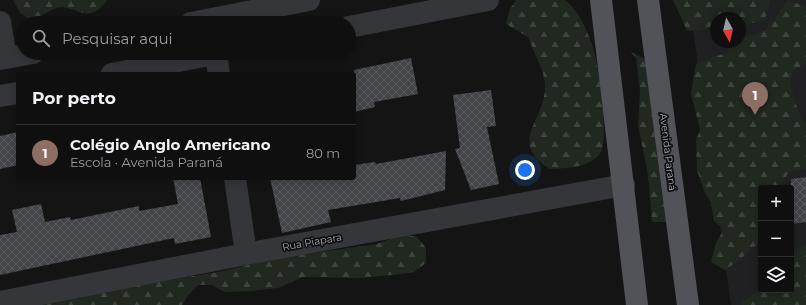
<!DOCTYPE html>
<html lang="pt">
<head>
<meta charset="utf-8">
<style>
  :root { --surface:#0f0f10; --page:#1d1d1e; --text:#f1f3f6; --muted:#9b9c9f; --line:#2f2f30; --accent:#e49e3d }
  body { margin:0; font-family:Montserrat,sans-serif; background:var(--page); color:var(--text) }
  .controls { position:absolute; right:12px; bottom:12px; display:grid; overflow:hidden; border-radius:4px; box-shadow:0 2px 10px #0003 }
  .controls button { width:36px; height:36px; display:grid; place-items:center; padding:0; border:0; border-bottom:1px solid var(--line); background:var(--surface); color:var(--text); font:20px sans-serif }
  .compass { position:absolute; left:710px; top:12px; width:36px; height:36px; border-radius:50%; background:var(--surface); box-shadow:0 2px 10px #0003; rotate:172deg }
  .you { position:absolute; left:525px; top:170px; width:14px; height:14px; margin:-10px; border:3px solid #fff; border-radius:50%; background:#1a73e8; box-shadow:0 0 0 6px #1a73e833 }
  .badge { display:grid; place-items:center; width:26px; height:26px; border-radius:50%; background:var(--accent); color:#fff; font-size:13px; font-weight:700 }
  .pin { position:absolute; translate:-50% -33px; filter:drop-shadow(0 1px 2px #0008) }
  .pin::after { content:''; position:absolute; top:21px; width:14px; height:12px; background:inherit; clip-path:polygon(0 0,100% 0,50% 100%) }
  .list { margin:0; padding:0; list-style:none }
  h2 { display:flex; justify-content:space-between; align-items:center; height:52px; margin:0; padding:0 16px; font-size:17px }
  h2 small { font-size:13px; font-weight:400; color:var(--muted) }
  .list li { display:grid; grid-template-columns:26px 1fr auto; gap:12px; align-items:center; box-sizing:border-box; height:56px; padding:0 16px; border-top:1px solid var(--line) }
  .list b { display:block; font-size:15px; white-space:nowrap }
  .list p { margin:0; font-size:13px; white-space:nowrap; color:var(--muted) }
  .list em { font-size:13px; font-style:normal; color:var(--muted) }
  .icon { flex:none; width:22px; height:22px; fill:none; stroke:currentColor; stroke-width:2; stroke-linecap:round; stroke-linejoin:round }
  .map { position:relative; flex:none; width:806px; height:305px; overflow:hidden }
  .search { position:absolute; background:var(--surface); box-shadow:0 2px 10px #0003; left:16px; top:16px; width:340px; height:44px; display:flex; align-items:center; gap:10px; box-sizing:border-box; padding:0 14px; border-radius:22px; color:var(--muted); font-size:15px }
  .panel { position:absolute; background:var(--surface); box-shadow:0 2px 10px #0003; left:16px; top:72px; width:340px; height:108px; border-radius:4px }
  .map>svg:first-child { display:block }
  .built { fill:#202022; fill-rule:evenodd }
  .forest { fill:url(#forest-firs) }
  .building { fill:url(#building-cross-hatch) }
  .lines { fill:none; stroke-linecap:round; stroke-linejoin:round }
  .minor { stroke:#35363a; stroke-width:22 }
  .major { stroke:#515359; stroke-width:22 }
  .labels { text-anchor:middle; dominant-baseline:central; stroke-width:3.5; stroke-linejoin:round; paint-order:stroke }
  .street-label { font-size:10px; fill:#a6acb4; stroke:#0f0f10 }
</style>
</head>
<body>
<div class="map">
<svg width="806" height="305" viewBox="0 0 806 305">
  <defs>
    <pattern id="forest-firs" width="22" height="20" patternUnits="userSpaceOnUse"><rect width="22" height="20" fill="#202820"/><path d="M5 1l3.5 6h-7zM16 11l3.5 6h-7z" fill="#3d443e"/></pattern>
    <pattern id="building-cross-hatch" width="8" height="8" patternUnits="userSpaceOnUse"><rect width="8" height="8" fill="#434448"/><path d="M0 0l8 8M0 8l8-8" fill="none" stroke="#5b5c60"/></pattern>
  </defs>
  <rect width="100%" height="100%" fill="#141415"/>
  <path class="built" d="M 689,0 L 806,0 L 806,305 L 731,305 ZM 716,18 L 740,18 L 740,42 L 716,42 ZM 761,188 L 791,188 L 791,290 L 761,290 Z"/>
  <path class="forest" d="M 13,0 L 107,0 C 87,28 76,3 56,8 C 50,10 38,18 31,21 L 20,13 Z
    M 516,0 L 565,0 C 578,9 586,29 592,44 C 598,62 611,141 599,155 C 587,168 566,168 550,169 C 506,142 546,121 545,86 C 545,70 533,52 528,37 L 506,24 L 510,9 Z
    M 673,0 L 770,0 L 765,20 L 740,26 L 740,18 L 716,18 L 716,29 L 687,31 Z
    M 788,0 L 806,7 L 806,63 C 802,66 795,68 793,72 C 786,81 798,112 803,122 L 806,122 L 806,169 L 789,172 L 779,188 L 761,188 L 761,244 L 752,247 L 742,258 L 725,270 L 711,262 L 716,243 L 724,229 L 714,221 L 711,203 L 704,191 L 697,170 L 696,140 L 700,130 L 691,93 L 696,64 L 725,53 L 736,42 L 740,42 L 740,39 L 766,30 Z
    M 631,52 L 645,59 L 669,222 L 652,222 L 648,174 L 638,125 L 640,91 L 636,58 Z
    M 403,234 L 417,237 L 426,248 L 426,263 L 414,272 L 402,274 L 359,278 L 303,277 L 278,288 L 252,291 L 225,292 L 212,285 L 198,285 L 189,294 L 182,305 L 18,305 L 224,271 L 271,259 L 377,244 Z
    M 806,245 L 806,305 L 741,305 L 741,302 L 758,292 L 791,290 L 791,251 Z"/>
  <path class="building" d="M 411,58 L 418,94 L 374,102 L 375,107 L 354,112 L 354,70 Z
    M 491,90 L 496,126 L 487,127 L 499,184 L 471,190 L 455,149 L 460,148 L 453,95 Z
    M 18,132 L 18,165 L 0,169 L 0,136 Z
    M 446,151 L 445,190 L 401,201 L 400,198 L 328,210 L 331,222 L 282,233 L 270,178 L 354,178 L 354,165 L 375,162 L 376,164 Z
    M 806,177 L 806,222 L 791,224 L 791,179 Z
    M 173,178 L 200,178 L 211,237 L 175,244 L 174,238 L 0,275 L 0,235 L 17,232 L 12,210 L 41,204 L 45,222 L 70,217 L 71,220 L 139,206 L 139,211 L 178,204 Z"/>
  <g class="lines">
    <path class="minor" d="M 0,22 L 6,58
      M 191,23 L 309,0
      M 349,27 L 488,0
      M 216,54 L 219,74
      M 0,59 L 33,53
      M 112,74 L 219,53
      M 0,96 L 18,93
      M 235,178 L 246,254
      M 0,302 L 246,254 L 624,185"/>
    <path class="major" d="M 601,0 L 637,305
      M 648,0 L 688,305"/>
  </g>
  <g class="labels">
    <g class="street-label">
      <text transform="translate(668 152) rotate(83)">Avenida Paraná</text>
      <text transform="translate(312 242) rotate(-10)">Rua Piapara</text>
    </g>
  </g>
</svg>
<div class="controls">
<button>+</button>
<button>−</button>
<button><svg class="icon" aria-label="layers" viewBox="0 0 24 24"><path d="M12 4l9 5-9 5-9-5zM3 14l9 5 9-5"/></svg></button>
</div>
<svg class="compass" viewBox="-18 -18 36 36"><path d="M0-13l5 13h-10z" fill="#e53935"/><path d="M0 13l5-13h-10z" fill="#9b9c9f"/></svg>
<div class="you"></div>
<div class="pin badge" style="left:755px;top:115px;background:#8d6e63">1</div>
<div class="search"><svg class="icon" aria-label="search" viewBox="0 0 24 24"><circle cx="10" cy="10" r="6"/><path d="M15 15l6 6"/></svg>Pesquisar aqui</div>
<section class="panel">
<h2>Por perto<small></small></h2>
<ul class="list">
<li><span class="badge" style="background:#8d6e63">1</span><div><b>Colégio Anglo Americano</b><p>Escola · Avenida Paraná</p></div><em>80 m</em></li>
</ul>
</section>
</div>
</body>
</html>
